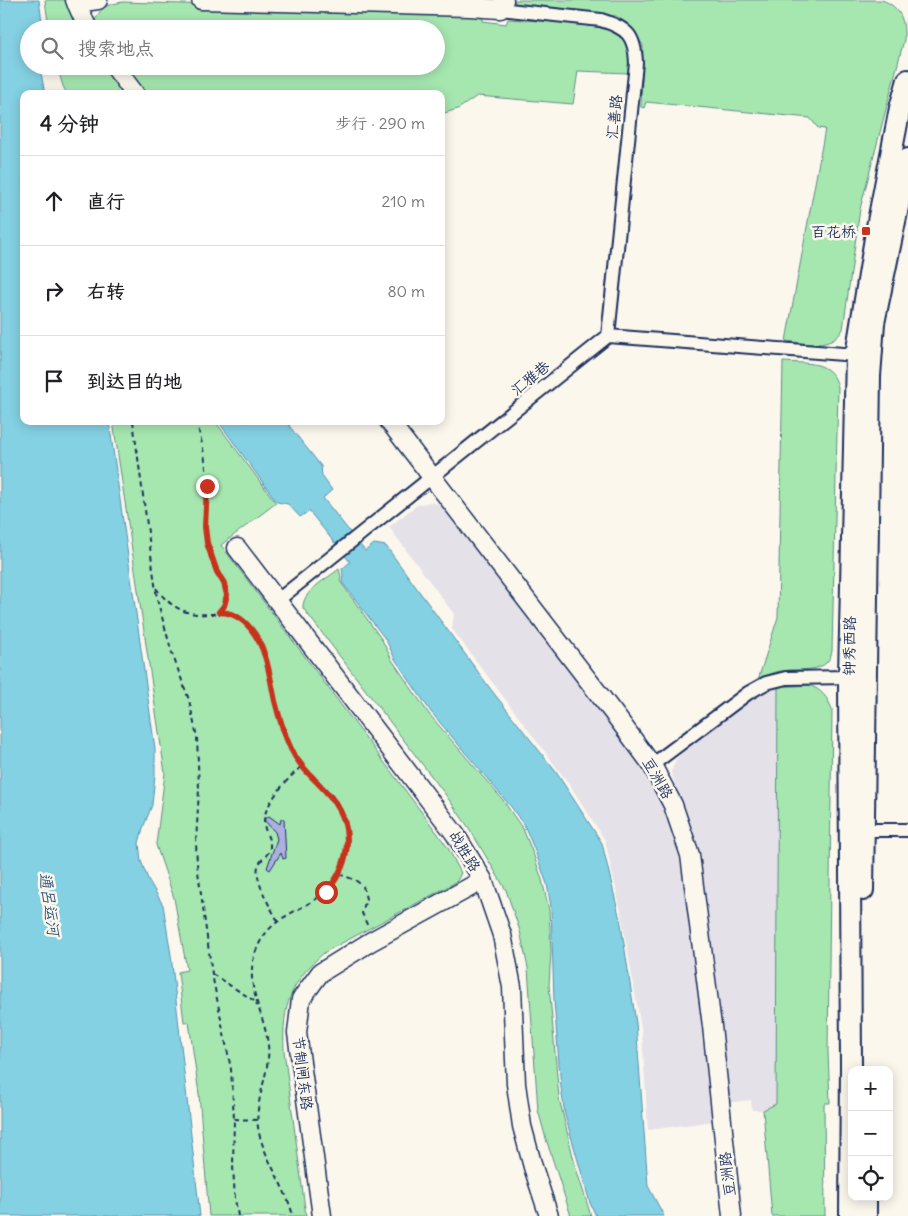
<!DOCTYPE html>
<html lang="zh">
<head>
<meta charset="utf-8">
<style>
  :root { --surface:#fff; --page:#f2f2f2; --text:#202124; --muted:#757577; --line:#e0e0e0 }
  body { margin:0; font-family:Delius,"LXGW WenKai TC",sans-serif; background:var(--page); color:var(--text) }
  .controls { position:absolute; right:15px; bottom:15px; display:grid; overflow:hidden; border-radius:10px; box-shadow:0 2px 12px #0003 }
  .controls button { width:45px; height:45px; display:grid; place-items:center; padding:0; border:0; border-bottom:1px solid var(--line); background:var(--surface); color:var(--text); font:25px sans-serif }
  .stop { position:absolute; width:15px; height:15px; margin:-11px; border:4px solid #c8321e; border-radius:50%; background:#fff }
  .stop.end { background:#c8321e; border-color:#fff; box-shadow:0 1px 5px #0008 }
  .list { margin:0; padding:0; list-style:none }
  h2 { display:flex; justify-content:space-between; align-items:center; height:65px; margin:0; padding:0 20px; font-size:21px }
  h2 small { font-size:16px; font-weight:400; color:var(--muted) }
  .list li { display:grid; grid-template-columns:32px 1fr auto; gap:15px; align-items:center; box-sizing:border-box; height:90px; padding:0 20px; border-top:1px solid var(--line) }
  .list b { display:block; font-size:19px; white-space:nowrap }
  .list em { font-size:16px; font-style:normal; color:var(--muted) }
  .icon { flex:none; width:28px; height:28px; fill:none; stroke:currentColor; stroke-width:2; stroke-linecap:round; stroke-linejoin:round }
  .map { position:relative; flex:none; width:908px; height:1216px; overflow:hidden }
  .search { position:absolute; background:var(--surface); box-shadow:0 2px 12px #0003; left:20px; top:20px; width:425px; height:55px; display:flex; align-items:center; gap:12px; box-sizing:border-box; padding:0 18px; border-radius:28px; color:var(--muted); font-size:19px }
  .panel { position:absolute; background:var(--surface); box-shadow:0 2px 12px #0003; left:20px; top:90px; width:425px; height:335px; border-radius:10px }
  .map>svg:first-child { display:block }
  .built { fill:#e4e1e8 }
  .green { fill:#a6e7b0; stroke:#608b87 }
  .water { fill:#84d1e3; stroke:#5a90ae }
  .building { fill:#adafe0; stroke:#1b2f5e }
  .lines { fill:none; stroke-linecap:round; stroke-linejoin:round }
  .street-casing { stroke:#1b2f5e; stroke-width:16 }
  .secondary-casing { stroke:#1b2f5e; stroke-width:21 }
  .primary-casing { stroke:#1b2f5e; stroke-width:24 }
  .path { stroke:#1b2f5e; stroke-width:2; stroke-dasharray:5 4; stroke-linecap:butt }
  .street { stroke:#fbf7ec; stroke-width:12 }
  .secondary { stroke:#fbf7ec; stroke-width:18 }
  .primary { stroke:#fbf7ec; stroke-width:20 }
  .route { stroke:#c8321e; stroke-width:6 }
  .poi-dot { fill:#c8321e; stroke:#fbf7ec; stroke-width:2 }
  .labels { text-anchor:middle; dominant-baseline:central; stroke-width:5; stroke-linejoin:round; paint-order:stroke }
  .street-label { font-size:15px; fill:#1b2f5e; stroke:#fbf7ec }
  .poi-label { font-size:15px; fill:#1b2f5e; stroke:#fbf7ec; text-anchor:end }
  .water-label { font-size:16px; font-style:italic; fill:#35587f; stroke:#fbf7ec }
</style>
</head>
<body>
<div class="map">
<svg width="908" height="1216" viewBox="0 0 908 1216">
  <rect width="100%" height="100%" fill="#fbf7ec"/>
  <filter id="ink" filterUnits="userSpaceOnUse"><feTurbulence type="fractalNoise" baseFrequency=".02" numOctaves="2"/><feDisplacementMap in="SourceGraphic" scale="10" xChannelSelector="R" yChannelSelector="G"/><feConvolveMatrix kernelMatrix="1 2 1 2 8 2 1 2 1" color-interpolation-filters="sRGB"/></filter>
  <g filter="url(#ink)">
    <path class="built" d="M 431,502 L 439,504 L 448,511 L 630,751 L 651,783 L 662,805 L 678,851 L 684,873 L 715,1121 L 648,1130 L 642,1033 L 620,907 L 605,840 L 570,785 L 452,629 L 454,614 L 389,527 L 417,505 Z
      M 778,687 L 780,899 L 776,1104 L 763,1110 L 752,1110 L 751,1100 L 724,1103 L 700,869 L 693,838 L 671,772 L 676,759 L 682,753 L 750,700 Z"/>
    <path class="green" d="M 45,0 L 67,0 L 80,29 L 49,29 Z
      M 513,0 L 882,0 C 901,7 905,21 904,40 L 860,209 L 843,329 C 831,351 807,343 786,341 L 825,129 L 818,128 L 810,118 L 646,102 L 644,108 L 641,107 L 643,45 L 627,23 L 616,16 L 518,5 Z
      M 123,2 L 483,14 L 483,21 L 506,24 L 508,19 C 531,21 608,22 622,37 C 631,47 630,60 628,73 L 578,71 L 573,104 L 477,96 L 458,109 L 441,114 L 441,94 L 67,94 L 63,86 L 57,66 L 436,66 L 436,29 L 90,29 C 102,10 98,6 123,2 Z
      M 783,362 C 806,364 831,359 838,387 L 832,651 C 828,675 800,668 781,671 C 773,672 766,676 758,680 L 778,617 Z
      M 113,421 L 215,421 L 276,503 L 221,545 L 438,834 L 448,848 L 461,873 L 457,881 L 449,886 L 325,952 C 290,982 282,1005 284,1051 L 306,1216 L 209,1216 L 199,1094 L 189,1022 L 184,1022 L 178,972 L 187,970 L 174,898 L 156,845 L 165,773 Z
      M 339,569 L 341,577 L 340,581 L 382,640 L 392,660 L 429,714 L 503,800 L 513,815 L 523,829 L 534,856 L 542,880 L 549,910 L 551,951 L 549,985 L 559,1098 L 575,1165 L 591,1216 L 571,1216 L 546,1139 L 538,1110 L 528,968 L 520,931 L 506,890 L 469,828 L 445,794 L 303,608 C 302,591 327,579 339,569 Z
      M 809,685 C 822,690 827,697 832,709 L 828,1052 L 830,1103 L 825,1103 L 824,1105 L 825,1216 L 772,1216 L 763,1110 L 776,1104 L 778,687 Z"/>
    <path class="water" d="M 0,0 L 39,0 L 43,29 L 29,29 L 29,66 L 42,66 L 41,73 L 45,94 L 24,94 L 24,421 L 109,421 L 155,749 L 155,775 L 152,805 L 143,828 L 139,843 L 141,861 L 148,879 L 163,905 L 171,955 L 200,1216 L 0,1216 Z
      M 218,421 L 287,421 L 290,427 L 321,466 L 322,476 L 332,490 L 323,498 L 365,551 L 374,544 L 386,546 L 492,691 L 556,772 L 602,843 L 621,924 L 636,1023 L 648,1186 L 664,1216 L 596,1216 L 590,1203 L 565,1115 L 561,1088 L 554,1001 L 551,907 L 547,884 L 535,851 L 525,827 L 512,808 L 431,712 L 395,659 L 386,640 L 342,582 L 343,575 L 342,569 L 350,562 L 309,511 L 300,517 L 288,504 L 277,502 Z"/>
    <path class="building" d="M 269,816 L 280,824 L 281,819 L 284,819 L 286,858 L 283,859 L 281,853 L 270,870 L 267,868 L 277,839 L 275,832 L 264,820 Z"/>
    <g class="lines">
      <g class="street-casing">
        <path id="street" d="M 500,9 L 601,20 C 627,28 635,35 636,63 L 608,336
          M 278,600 L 608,336 L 856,355
          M 652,765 L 748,693 L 766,683 L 786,678 L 849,677
          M 859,830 L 908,830"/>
      </g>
      <g class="secondary-casing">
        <path id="secondary" d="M 75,0 L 88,29
          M 201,0 L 470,7 L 500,9 L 504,0
          M 76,3 L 98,0
          M 114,66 L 135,94
          M 389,421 L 618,719 L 652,765 L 673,805 L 690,855 L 712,1026 L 732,1216
          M 237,548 L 455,834 L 483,880 L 502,935 L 512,987 L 516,1084 L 522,1126 L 533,1167 L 549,1216
          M 322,1216 L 297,1033 L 301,999 L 320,973 L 370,942 L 483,880"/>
      </g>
      <g class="primary-casing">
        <path id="primary" d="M 863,890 L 870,376 L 874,323 L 908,159
          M 850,1216 L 851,1066 L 849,677 L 856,355 L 876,232 L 900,108 L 908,80
          M 866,1216 L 866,1197"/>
      </g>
      <path class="path" d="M 133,421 L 157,599 L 172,653 L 189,700 L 197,737 L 199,789 L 196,843 L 197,864 L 212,974 L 231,1069 L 234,1119 L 233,1166 L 235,1199 L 238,1216
        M 196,421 C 203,444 208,470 207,494 C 207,510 203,527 207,544 C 209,554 213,564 217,573 C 225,588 232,595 219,611
        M 156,588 C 166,602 180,613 198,614 C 222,616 235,605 253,632 C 267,652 270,678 275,701 C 279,718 284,734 291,749 C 304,775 335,790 343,816 C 350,837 348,862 336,880 C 312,914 270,908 255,954 C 244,986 265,1014 268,1045 C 271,1075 252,1102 259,1133 C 266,1162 286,1187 293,1216
        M 339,874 L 355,880 L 363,886 L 366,899 L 362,913 L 368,927
        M 278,921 C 271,909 252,877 259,864 C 262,858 269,855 270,848 C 271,839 264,832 264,822 C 263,805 289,777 302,766
        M 212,974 L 253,1000 L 257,1006
        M 234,1119 L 257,1120"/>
      <use href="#street" class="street"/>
      <use href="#secondary" class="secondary"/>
      <use href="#primary" class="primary"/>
    </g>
  </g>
  <g class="lines" filter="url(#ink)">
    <path class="route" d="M 207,486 L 205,527 L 207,543 L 217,572 L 224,583 L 227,595 L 224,606 L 219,612 C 232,612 243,619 251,629 C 267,648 270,678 275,701 C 279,717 284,734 291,749 C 305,779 341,794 346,829 C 350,854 342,874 326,892"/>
  </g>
  <rect class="poi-dot" x="861" y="226" width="10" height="10" rx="2.5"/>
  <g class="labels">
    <g class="street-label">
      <text transform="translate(614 117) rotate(-84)">汇善路</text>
      <text transform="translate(530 378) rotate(-39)">汇雅巷</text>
      <text transform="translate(849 646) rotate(-89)">钟秀西路</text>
      <text transform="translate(658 778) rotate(60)">豆洲路</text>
      <text transform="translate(465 851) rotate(58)">战胜路</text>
      <text transform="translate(303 1073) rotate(83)">节制闸东路</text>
      <text transform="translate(727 1174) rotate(-97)">豆洲路</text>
    </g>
    <g class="poi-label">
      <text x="856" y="231">百花桥</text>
    </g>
    <g class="water-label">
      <text transform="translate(50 904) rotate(82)">通吕运河</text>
    </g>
  </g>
</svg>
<div class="controls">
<button>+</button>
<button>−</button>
<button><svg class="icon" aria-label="locate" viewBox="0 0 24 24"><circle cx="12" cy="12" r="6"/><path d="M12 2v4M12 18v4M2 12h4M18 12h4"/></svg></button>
</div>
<div class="stop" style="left:326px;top:892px"></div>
<div class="stop end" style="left:207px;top:486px"></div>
<div class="search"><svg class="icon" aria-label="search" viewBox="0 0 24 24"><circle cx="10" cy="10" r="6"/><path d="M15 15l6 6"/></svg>搜索地点</div>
<section class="panel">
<h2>4 分钟<small>步行 · 290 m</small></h2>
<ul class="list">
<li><svg class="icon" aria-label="ahead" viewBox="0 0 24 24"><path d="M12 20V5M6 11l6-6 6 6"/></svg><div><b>直行</b></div><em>210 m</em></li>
<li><svg class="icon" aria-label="right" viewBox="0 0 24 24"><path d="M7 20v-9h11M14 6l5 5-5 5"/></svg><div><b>右转</b></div><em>80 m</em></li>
<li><svg class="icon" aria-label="arrive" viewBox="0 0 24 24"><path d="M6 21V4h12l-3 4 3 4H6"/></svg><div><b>到达目的地</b></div></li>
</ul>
</section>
</div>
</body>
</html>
